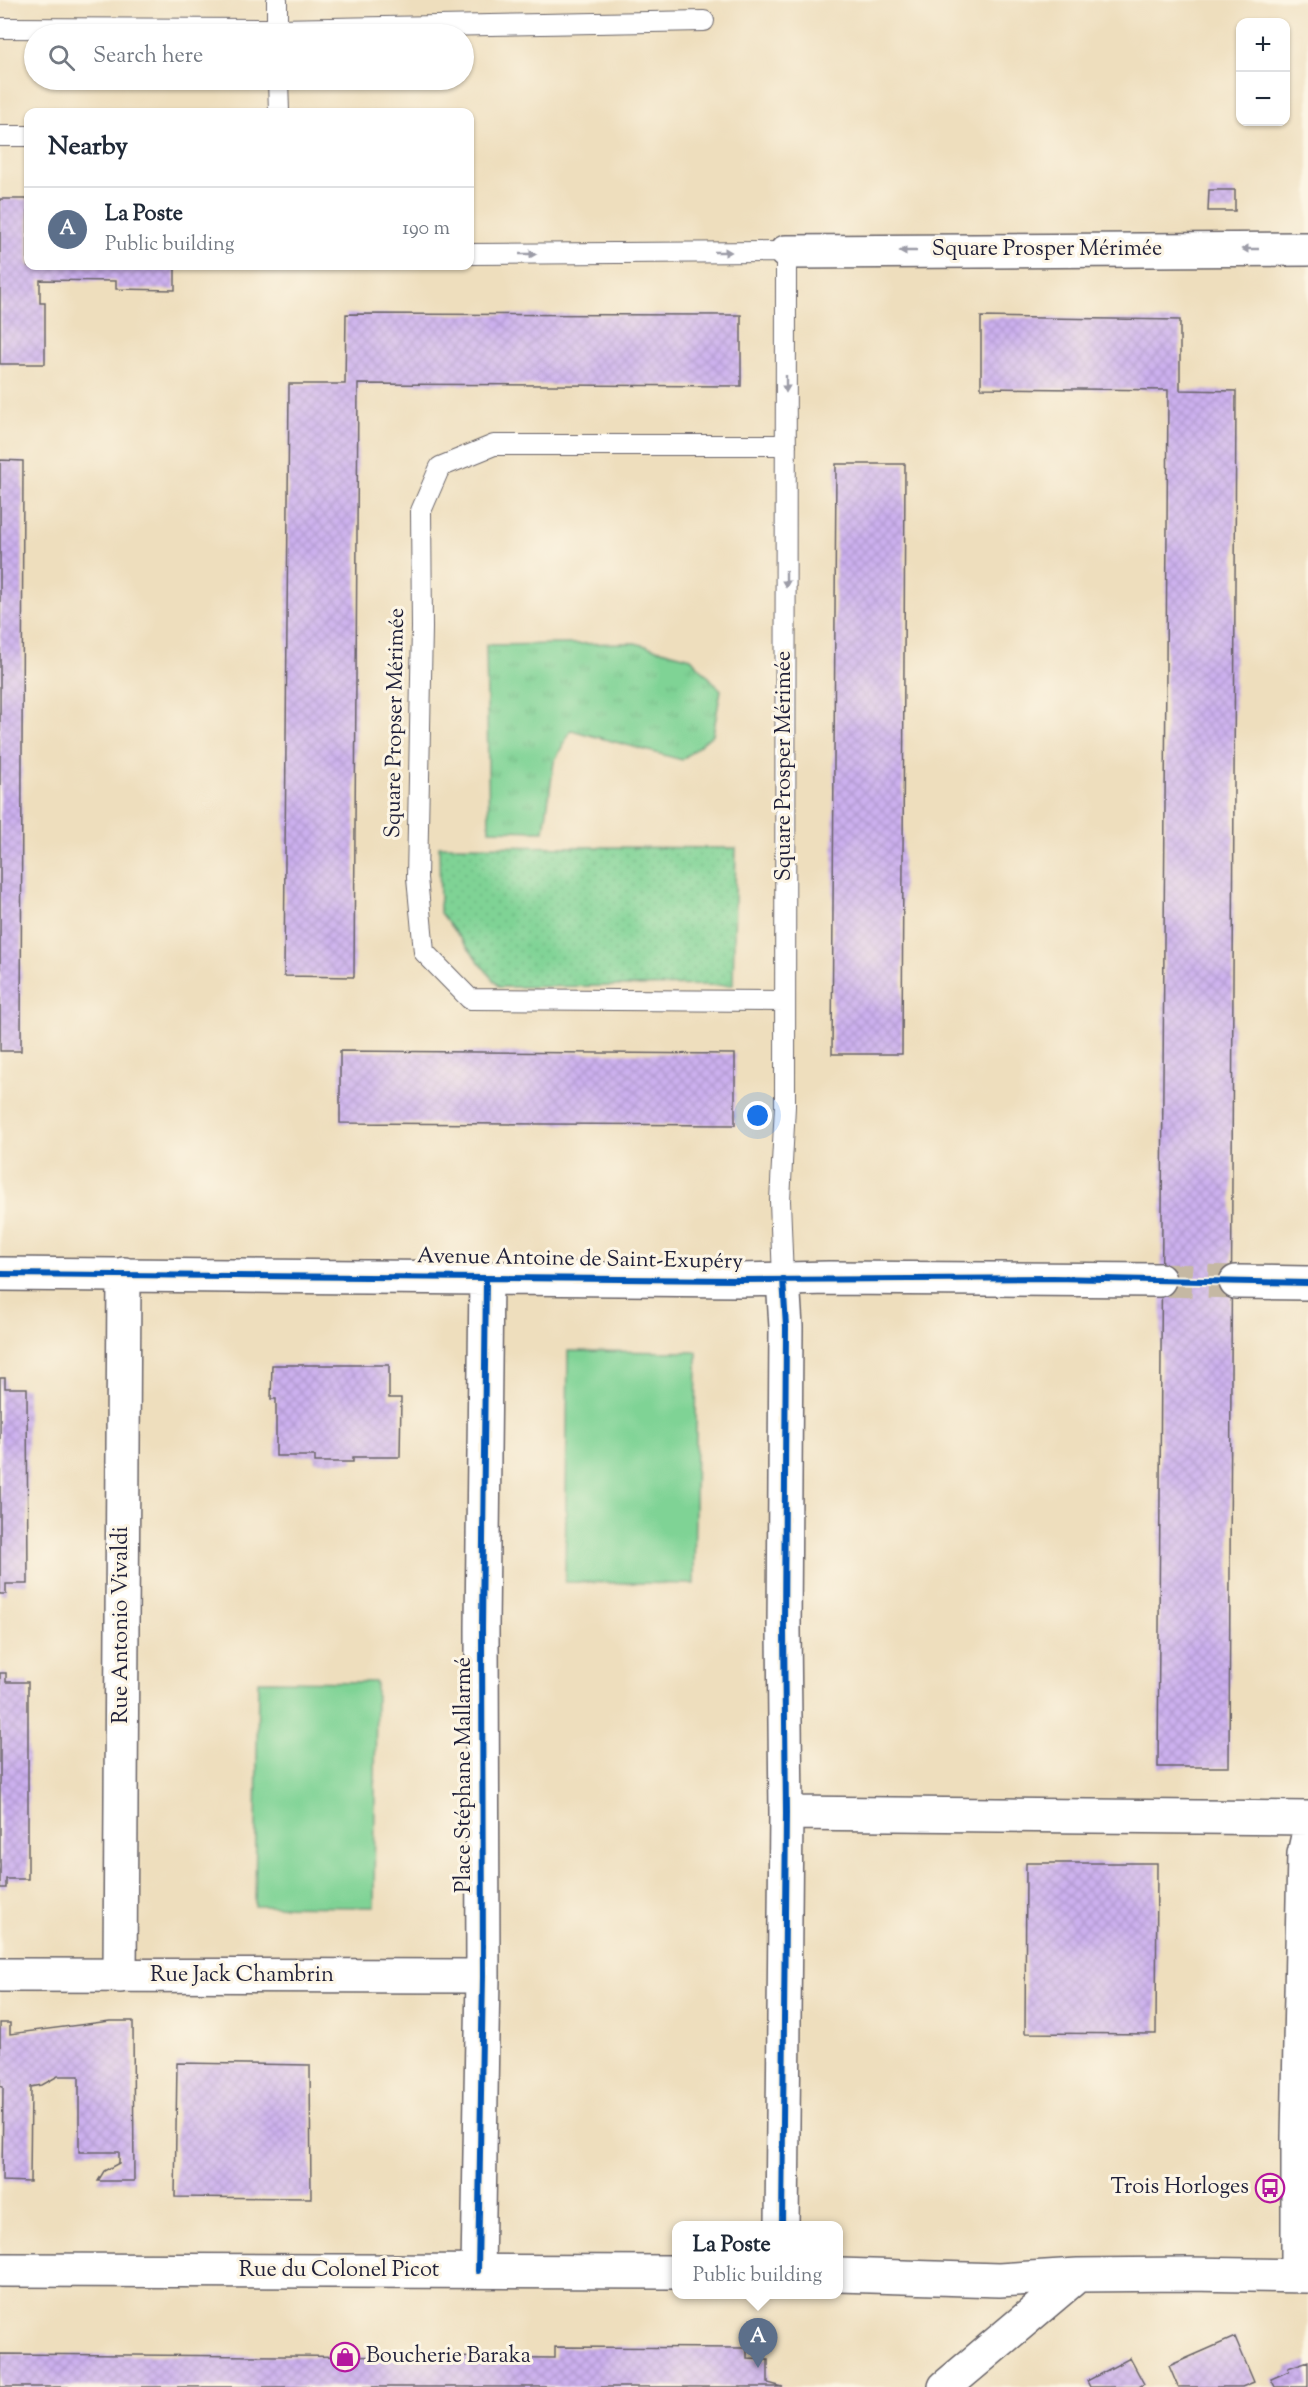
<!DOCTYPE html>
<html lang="en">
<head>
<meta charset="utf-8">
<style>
  :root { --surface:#fff; --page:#f6f6f7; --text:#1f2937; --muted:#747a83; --line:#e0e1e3; --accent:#ea580c }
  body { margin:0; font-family:"Sorts Mill Goudy",serif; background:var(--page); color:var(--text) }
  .controls { position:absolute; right:18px; top:18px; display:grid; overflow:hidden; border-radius:12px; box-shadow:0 2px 4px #0004 }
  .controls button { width:54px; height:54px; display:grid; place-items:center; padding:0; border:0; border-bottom:2px solid var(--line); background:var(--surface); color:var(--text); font:30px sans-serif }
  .you { position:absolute; left:758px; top:1116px; width:21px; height:21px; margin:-15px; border:4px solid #fff; border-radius:50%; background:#1a73e8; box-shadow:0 0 0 9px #1a73e833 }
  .badge { display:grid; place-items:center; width:39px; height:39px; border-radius:50%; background:var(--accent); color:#fff; font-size:20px; font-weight:700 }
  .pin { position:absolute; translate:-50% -50px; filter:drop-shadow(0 2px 3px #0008) }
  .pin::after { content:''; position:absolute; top:32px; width:21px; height:18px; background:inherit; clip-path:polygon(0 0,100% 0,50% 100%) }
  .popup { position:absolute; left:672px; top:2221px; width:171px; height:78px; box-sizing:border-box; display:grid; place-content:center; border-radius:12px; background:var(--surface); filter:drop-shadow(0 2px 4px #0005); font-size:20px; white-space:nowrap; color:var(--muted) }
  .popup b { font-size:22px; color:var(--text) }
  .popup::after { content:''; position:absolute; left:50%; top:100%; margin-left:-12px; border:12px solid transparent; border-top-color:var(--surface) }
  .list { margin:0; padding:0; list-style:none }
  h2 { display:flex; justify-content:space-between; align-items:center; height:78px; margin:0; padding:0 24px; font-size:26px }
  h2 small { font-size:20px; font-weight:400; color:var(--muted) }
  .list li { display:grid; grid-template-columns:39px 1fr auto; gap:18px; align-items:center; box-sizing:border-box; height:84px; padding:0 24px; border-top:2px solid var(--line) }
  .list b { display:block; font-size:22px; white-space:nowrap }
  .list p { margin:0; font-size:20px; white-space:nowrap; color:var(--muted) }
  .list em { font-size:20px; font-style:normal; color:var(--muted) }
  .icon { flex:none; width:33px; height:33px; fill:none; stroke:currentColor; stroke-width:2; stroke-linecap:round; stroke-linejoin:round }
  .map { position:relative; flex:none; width:1308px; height:2387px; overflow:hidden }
  .search { position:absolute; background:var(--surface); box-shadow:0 2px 4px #0004; left:24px; top:24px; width:450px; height:66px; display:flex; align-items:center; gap:15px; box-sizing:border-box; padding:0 21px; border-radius:33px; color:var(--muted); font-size:22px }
  .panel { position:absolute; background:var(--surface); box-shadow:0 2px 4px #0004; left:24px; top:108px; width:450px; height:162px; border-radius:12px }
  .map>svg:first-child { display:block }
  .grass { fill:url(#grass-tufts); stroke:#507a68; stroke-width:1.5 }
  .garden { fill:url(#garden-dots); stroke:#507a68; stroke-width:1.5 }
  .pitch { fill:#7fd395; stroke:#507a68; stroke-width:1.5 }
  .building { fill:url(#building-cross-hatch) }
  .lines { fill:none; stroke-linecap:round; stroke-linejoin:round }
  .street-tunnel { stroke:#c5b8a3; stroke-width:33; stroke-dasharray:33 16; stroke-linecap:butt }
  .lane-casing { stroke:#696468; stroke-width:22 }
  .street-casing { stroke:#696468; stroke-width:36 }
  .lane { stroke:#fff; stroke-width:20 }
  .street { stroke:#fff; stroke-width:33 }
  .cycleway-casing { stroke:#fcf5e5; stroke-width:10 }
  .cycleway { stroke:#0057b8; stroke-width:6 }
  .oneway { fill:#9c9ca7 }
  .labels { text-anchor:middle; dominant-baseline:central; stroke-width:6; stroke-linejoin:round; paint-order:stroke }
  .street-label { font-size:22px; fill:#22223b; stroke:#fcf5e5 }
  .poi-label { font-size:22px; fill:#22223b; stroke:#fcf5e5; text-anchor:end }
</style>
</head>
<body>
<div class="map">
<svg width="1308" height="2387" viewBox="0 0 1308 2387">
  <defs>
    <pattern id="grass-tufts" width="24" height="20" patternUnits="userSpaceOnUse" patternTransform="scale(1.5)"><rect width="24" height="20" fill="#7fd395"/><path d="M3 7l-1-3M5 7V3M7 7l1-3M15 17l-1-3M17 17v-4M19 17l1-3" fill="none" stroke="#6db581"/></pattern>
    <pattern id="garden-dots" width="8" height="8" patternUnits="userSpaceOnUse" patternTransform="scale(1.5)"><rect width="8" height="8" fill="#7fd395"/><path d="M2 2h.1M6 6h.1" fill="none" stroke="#6db581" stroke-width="1.8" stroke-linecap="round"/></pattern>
    <pattern id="building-cross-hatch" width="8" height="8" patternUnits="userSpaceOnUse" patternTransform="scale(1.5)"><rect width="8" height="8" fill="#ccb0ee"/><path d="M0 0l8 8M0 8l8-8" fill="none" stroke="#af97cd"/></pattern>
  </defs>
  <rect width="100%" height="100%" fill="#fcf5e5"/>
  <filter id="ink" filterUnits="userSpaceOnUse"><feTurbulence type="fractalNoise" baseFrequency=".0167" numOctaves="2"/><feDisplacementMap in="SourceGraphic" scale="12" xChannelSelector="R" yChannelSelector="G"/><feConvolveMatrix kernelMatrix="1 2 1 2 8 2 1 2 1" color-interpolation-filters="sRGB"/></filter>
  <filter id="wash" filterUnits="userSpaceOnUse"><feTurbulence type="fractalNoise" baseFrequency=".008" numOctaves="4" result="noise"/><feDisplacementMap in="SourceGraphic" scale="24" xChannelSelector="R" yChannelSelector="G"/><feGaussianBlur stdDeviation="1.35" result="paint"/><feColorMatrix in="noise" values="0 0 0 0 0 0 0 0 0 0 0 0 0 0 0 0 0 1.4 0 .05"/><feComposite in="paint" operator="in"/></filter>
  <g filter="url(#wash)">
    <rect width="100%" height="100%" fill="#eedebd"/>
    <path class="grass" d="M 635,643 L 691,658 L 721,690 L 713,734 L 682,760 L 571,730 L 554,762 L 544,831 L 489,830 L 486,645 Z"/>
    <path class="garden" d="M 439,846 L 736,848 L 733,985 L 499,987 L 440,913 Z"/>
    <path class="pitch" d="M 568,1351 L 697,1352 L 694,1584 L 565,1582 Z
      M 258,1681 L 376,1682 L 374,1907 L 255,1906 Z"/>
    <g id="blocks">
      <path class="building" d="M 1209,190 L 1235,190 L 1235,211 L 1208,211 Z
        M 0,199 L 28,199 L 28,266 L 175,266 L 175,290 L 116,289 L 116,281 L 40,280 L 40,303 L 45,303 L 45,364 L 0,364 Z
        M 346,314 L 741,315 L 741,386 L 358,384 L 354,977 L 284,976 L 289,384 L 345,384 Z
        M 981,317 L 1180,320 L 1180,390 L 1236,391 L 1229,1767 L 1158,1767 L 1168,390 L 981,388 Z
        M 0,460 L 23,461 L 21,1051 L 0,1051 Z
        M 836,464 L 905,464 L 902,1054 L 832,1054 Z
        M 340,1051 L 735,1054 L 735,1125 L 340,1123 Z
        M 272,1365 L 389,1365 L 389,1398 L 401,1398 L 400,1457 L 353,1457 L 353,1462 L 315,1462 L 315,1456 L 276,1456 L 276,1399 L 271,1399 Z
        M 0,1378 L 5,1378 L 5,1388 L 27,1388 L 28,1584 L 6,1584 L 6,1594 L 0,1594 Z
        M 0,1673 L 6,1673 L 6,1682 L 28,1682 L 28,1879 L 6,1879 L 6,1888 L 0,1888 Z
        M 1026,1863 L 1157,1863 L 1156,2034 L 1025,2033 Z
        M 110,2021 L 133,2021 L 134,2181 L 98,2181 L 104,2171 L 119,2163 L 119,2152 L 79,2152 L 79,2076 L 58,2076 L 42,2085 L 31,2087 L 30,2182 L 2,2181 L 3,2087 L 0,2086 L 0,2023 L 10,2023 L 10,2034 Z
        M 177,2063 L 310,2065 L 311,2198 L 175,2197 Z
        M 1235,2337 L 1254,2382 L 1242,2387 L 1178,2387 L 1169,2366 Z
        M 555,2347 L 747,2348 L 747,2358 L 768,2359 L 768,2383 L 783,2387 L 0,2387 L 0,2354 L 555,2358 Z
        M 1130,2358 L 1144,2384 L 1139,2387 L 1090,2387 L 1087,2381 Z
        M 1308,2361 L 1308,2387 L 1275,2387 L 1271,2379 L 1289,2371 L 1288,2368 Z"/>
    </g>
  </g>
  <g filter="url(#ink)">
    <use href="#blocks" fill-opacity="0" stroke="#696468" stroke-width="1.5"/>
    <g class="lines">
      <path class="street-tunnel" d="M 1159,1280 L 1236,1282"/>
      <g class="lane-casing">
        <path id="lane" d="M 277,0 L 277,34
          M 0,28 L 277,29 L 704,21
          M 278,80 L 279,112
          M 0,136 L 28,136
          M 470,254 L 786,252 L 785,1106 L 780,1201 L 783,1279
          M 785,1001 L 470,999 L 424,952 L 417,878 L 422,628 L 421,511 L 440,467 L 494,445 L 786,445"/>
      </g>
      <g class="street-casing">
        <path id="street" d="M 786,252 L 1308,249
          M 0,1274 L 740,1280 L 829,1278 L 1159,1280
          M 1236,1282 L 1308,1283
          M 786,1813 L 1308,1818
          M 0,1975 L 483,1976
          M 120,1976 L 124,1274
          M 782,2226 L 786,1813 L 784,1630 L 786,1327 L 783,1279
          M 0,2270 L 677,2272
          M 478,2271 L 483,1976 L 482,1628 L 486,1278
          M 839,2275 L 999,2280 L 1078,2275 L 1187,2274 L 1308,2276
          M 1298,2276 L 1298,2137 L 1304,1854 L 1308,1836
          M 945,2387 L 1078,2275"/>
      </g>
      <use href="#lane" class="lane"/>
      <use href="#street" class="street"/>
      <g class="cycleway-casing">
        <path id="cycleway" d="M 0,1274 L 740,1280 L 1053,1278 L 1308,1283
          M 782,2226 L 786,1813 L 784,1630 L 786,1327 L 783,1279
          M 478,2271 L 483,1976 L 482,1628 L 486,1278"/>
      </g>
      <use href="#cycleway" class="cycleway"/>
    </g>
    <defs><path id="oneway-solid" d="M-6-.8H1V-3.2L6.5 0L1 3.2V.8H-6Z" transform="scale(1.5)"/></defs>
    <g class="oneway">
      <use href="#oneway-solid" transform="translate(1250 249) rotate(180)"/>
      <use href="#oneway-solid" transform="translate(908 251) rotate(180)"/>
      <use href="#oneway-solid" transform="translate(723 252)"/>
      <use href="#oneway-solid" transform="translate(528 254)"/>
      <use href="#oneway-solid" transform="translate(786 384) rotate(90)"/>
      <use href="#oneway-solid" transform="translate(786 579) rotate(90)"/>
    </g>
  </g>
  <defs>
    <g id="bus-ring" transform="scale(1.5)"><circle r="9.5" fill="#fcf5e5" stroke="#b5179e" stroke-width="1.5"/><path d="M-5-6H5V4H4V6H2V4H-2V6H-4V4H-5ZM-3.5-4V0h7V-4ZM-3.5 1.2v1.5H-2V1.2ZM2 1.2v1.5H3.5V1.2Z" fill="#b5179e"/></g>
    <g id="shop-ring" transform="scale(1.5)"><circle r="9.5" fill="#fcf5e5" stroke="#b5179e" stroke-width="1.5"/><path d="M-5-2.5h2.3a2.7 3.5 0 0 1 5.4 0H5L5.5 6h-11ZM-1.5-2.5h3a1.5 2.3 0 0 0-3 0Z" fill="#b5179e"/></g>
  </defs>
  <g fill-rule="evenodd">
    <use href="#bus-ring" x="1270" y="2188"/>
    <use href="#shop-ring" x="345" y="2357"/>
  </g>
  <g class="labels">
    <g class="street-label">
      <text x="1047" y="250">Square Prosper Mérimée</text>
      <text transform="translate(396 723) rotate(-89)">Square Propser Mérimée</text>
      <text transform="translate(785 766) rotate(-90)">Square Prosper Mérimée</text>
      <text transform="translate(580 1260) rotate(1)">Avenue Antoine de Saint-Exupéry</text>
      <text transform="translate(122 1625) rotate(-90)">Rue Antonio Vivaldi</text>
      <text transform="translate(465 1775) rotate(-90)">Place Stéphane Mallarmé</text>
      <text x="242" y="1976">Rue Jack Chambrin</text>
      <text x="339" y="2271">Rue du Colonel Picot</text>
    </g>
    <g class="poi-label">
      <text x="1249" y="2188">Trois Horloges</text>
      <text x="366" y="2357" text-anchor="start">Boucherie Baraka</text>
    </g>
  </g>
</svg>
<div class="controls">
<button>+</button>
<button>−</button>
</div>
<div class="you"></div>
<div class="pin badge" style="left:758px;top:2368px;background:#5c6f8a">A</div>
<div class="popup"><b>La Poste</b>Public building</div>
<div class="search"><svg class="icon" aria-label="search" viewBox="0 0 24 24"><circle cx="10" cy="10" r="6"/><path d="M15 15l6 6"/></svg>Search here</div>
<section class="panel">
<h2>Nearby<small></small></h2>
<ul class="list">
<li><span class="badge" style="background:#5c6f8a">A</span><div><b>La Poste</b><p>Public building</p></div><em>190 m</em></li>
</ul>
</section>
</div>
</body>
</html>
